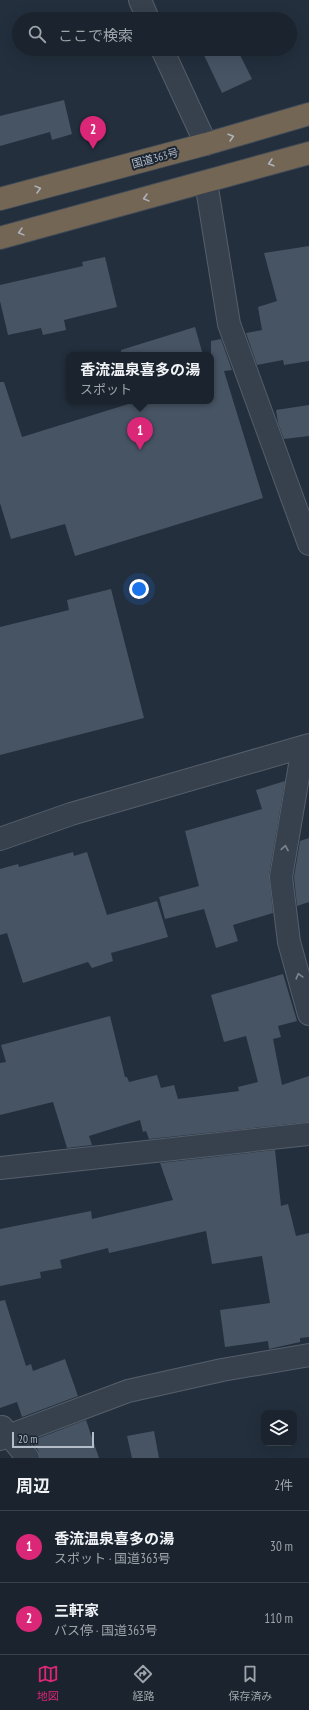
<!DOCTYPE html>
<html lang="ja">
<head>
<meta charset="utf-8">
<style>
  :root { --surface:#1a232e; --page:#272f3a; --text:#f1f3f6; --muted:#9fa4aa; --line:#38404a; --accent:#db2777 }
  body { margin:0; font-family:"PT Sans Narrow","Noto Sans JP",sans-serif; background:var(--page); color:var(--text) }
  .controls { position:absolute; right:12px; bottom:12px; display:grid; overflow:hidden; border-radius:8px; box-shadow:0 4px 16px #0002 }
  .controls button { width:36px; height:36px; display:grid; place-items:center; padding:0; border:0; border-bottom:1px solid var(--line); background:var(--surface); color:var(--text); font:20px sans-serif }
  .scale { position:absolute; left:12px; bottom:10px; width:82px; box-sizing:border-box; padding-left:4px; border:2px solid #b3bcc9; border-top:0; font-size:11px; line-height:14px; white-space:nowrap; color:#b3bcc9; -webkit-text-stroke:3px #1c2632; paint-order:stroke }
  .you { position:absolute; left:139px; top:589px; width:14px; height:14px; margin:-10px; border:3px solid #fff; border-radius:50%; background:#1a73e8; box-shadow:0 0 0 6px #1a73e833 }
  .badge { display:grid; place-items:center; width:26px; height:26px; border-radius:50%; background:var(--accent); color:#fff; font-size:13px; font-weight:700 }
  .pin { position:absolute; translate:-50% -33px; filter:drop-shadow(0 1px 2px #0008) }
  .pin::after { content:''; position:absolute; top:21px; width:14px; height:12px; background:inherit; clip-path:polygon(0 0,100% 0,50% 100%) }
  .popup { position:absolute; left:66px; top:352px; width:148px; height:52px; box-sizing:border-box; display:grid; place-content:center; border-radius:8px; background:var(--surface); filter:drop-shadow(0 1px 3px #0005); font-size:13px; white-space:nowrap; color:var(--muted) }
  .popup b { font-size:15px; color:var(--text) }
  .popup::after { content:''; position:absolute; left:50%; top:100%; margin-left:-8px; border:8px solid transparent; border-top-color:var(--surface) }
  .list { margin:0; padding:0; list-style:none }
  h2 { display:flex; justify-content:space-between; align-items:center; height:52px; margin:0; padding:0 16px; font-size:17px }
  h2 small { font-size:13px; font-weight:400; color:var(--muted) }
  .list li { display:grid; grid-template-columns:26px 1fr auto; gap:12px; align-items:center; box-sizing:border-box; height:72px; padding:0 16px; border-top:1px solid var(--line) }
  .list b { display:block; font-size:15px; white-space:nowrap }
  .list p { margin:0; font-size:13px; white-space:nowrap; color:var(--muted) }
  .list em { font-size:13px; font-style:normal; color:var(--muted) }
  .icon { flex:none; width:22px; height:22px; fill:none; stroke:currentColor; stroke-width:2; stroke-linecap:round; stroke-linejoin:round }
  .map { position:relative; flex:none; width:309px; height:1458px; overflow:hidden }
  .search { position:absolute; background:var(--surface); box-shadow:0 4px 16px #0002; left:12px; right:12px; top:12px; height:44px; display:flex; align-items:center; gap:10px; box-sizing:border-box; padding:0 14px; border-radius:22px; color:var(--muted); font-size:15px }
  .sheet { height:196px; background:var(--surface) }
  nav { display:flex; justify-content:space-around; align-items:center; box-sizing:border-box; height:56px; border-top:1px solid var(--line); background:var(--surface); font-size:11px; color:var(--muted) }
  nav a { display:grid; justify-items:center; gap:2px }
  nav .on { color:var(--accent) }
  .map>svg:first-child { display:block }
  .building { fill:#475464 }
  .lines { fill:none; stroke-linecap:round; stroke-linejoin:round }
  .minor-casing { stroke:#555f6b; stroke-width:24 }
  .highway-casing { stroke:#424c58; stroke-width:24 }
  .minor { stroke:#37414d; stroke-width:22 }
  .highway { stroke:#746654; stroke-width:22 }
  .oneway { stroke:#adb3bd }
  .oneway2 { stroke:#7b8591 }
  .labels { text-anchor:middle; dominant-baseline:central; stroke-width:4; stroke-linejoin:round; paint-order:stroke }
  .street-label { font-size:11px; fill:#b3bcc9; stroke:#1c2632 }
</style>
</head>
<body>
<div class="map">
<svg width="309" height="1458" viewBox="0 0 309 1458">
  <rect width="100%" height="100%" fill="#232f3d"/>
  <path class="building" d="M 201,49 L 237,49 L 252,79 L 222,93 Z
    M 64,100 L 72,134 L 52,140 L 50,132 L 0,146 L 0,116 Z
    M 309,246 L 309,361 L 284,365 L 283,360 L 257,365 L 246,333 L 262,330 L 258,307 L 277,301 L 264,253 Z
    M 105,257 L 117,307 L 64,320 L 66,330 L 43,335 L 41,328 L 8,335 L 0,301 L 0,285 L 83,266 L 82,262 Z
    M 195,327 L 203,355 L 121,355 L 121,350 Z
    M 221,339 L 232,370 L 224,371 L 263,498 L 75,556 L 65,524 L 11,539 L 0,503 L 0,382 L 4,382 L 22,437 L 138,401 L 211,401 L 211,341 Z
    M 309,405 L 309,436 L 284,439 L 278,423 L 276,410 Z
    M 111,589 L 144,718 L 0,755 L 0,627 L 69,610 L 67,600 Z
    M 285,781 L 269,875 L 273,913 L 233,925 L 238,941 L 216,948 L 204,909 L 165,919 L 159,897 L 199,886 L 185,831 L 262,809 L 256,790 Z
    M 309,838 L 309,902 L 297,906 L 294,877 L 300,841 Z
    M 73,852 L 74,856 L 87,852 L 107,915 L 157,901 L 168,937 L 111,953 L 113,961 L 92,968 L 88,962 L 23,983 L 7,933 L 0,935 L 0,869 L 18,864 L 19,867 Z
    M 283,974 L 297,1021 L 278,1026 L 281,1037 L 273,1039 L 282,1085 L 309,1076 L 309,1122 L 149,1139 L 146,1131 L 143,1132 L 140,1120 L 89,1136 L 92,1145 L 67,1148 L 53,1102 L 0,1115 L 0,1063 L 6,1062 L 1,1045 L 110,1016 L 125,1077 L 127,1077 L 129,1082 L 157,1075 L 161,1088 L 174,1085 L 178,1099 L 239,1091 L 238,1087 L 258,1082 L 246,1036 L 224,1042 L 211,995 Z
    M 275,1150 L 281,1206 L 288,1204 L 296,1236 L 309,1233 L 309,1337 L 300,1338 L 300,1342 L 269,1349 L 268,1341 L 225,1347 L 220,1310 L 270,1303 L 262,1256 L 212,1264 L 206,1231 L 109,1253 L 108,1248 L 60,1260 L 62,1268 L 40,1272 L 41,1278 L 0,1286 L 0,1229 L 91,1211 L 92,1219 L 173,1200 L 160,1163 Z
    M 5,1300 L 26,1366 L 31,1364 L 33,1371 L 65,1359 L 78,1396 L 22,1417 L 17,1402 L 0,1408 L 0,1301 Z
    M 86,1420 L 99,1458 L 40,1458 L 38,1450 L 31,1441 Z
    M 154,1431 L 159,1458 L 132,1458 L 127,1436 Z"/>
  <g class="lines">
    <g class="minor-casing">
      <path id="minor" d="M 140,0 L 148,19
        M 162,49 L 206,144
        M 206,182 L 229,324 L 309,544
        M 303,747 L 281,877 L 289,942 L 309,1014
        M 0,839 L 71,814 L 309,745
        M 0,1168 L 309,1134
        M 2,1427 L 28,1458
        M 0,1439 L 128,1391 L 222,1370 L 309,1355"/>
    </g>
    <g class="highway-casing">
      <path id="highway" d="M 0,199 L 206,144 L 309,114
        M 0,238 L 309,153"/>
    </g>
    <use href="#minor" class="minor"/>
    <use href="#highway" class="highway"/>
  </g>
  <defs><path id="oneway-chevron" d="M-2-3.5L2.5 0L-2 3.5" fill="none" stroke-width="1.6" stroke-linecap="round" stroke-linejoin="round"/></defs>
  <g class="oneway">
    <use href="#oneway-chevron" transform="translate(231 137) rotate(-16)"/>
    <use href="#oneway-chevron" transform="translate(271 163) rotate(164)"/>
    <use href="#oneway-chevron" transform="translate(38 189) rotate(-15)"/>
    <use href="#oneway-chevron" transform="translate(146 198) rotate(165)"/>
    <use href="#oneway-chevron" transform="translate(21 232) rotate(165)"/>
  </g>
  <g class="oneway2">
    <use href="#oneway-chevron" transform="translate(285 848) rotate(-80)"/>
    <use href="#oneway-chevron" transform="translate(299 976) rotate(-105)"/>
  </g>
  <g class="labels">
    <g class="street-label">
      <text transform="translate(155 158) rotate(-15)">国道363号</text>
    </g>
  </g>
</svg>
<div class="controls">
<button><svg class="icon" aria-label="layers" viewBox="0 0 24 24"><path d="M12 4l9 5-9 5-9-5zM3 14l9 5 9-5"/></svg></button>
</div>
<div class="scale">20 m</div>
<div class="you"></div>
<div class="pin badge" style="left:140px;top:450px">1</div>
<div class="popup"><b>香流温泉喜多の湯</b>スポット</div>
<div class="pin badge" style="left:93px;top:149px">2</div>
<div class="search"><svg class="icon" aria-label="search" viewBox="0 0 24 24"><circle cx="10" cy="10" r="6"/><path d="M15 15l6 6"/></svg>ここで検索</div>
</div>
<section class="sheet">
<h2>周辺<small>2件</small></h2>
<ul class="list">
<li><span class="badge">1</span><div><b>香流温泉喜多の湯</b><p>スポット · 国道363号</p></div><em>30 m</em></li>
<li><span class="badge">2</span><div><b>三軒家</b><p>バス停 · 国道363号</p></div><em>110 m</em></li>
</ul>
</section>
<nav>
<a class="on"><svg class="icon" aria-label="map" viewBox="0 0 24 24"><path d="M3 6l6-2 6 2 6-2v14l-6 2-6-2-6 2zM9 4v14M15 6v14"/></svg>地図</a>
<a><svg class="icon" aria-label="directions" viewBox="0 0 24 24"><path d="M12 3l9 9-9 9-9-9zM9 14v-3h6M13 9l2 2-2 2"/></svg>経路</a>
<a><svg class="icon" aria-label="saved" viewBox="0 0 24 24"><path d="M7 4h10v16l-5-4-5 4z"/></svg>保存済み</a>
</nav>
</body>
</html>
